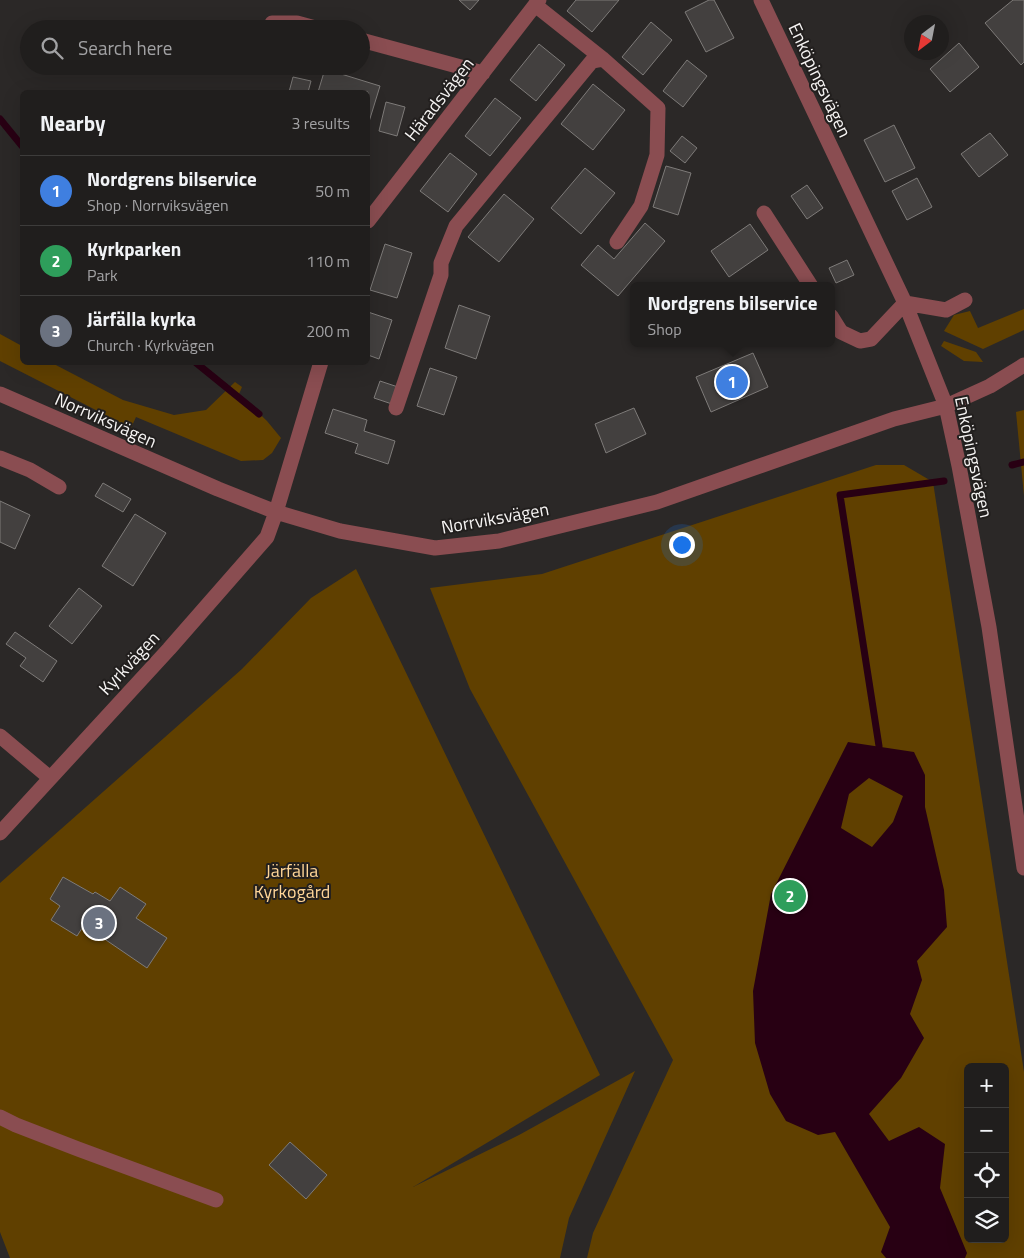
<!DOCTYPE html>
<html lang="en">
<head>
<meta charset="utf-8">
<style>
  :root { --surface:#201e1d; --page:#282726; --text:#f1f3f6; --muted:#a2a2a4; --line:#3d3c3b; --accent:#8c9099 }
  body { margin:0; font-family:"Titillium Web",sans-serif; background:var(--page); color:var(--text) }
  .controls { position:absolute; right:15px; bottom:15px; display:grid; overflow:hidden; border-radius:8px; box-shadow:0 5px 20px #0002 }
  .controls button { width:45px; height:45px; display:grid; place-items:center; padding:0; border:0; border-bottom:1px solid var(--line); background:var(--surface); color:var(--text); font:25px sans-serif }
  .compass { position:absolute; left:904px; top:15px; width:45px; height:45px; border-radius:50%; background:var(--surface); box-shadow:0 5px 20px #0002; rotate:212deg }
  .you { position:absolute; left:681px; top:544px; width:18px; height:18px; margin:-12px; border:4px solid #fff; border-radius:50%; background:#1a73e8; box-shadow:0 0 0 8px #1a73e833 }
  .badge { display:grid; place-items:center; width:32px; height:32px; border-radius:50%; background:var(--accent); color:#fff; font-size:16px; font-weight:700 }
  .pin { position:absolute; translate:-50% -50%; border:2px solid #fff; box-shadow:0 1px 5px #0006 }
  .popup { position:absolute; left:630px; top:282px; width:205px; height:65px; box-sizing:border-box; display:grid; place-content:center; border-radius:8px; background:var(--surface); filter:drop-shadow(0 1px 4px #0005); font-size:16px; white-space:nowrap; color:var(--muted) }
  .popup b { font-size:19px; color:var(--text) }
  .popup::after { content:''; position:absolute; left:50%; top:100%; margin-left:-10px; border:10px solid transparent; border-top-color:var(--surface) }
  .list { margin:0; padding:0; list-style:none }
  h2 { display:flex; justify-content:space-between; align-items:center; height:65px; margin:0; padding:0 20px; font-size:21px }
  h2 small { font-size:16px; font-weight:400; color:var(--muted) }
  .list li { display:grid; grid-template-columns:32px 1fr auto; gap:15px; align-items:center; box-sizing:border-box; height:70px; padding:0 20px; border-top:1px solid var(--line) }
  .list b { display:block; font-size:19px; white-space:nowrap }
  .list p { margin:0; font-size:16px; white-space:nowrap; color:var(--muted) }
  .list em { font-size:16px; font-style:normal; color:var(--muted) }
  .icon { flex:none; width:28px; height:28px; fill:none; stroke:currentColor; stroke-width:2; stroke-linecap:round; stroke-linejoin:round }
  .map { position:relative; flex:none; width:1024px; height:1258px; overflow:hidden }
  .search { position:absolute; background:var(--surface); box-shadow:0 5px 20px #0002; left:20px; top:20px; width:350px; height:55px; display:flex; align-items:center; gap:12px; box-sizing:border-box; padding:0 18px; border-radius:28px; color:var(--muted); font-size:19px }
  .panel { position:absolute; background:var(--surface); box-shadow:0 5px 20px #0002; left:20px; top:90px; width:350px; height:275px; border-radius:8px }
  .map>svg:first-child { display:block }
  .green { fill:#604000; fill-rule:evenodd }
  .water { fill:#280013; fill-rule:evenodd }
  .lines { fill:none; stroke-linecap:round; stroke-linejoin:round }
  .stream { stroke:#280013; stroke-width:7 }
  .building { fill:#43403f; stroke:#7e7b79 }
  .minor { stroke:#8a4d51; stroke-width:15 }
  .labels { text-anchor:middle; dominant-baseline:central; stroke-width:4; stroke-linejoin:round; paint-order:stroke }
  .street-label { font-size:18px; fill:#f6f4f3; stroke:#221f1e }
  .park-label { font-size:18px; fill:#ffd597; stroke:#221f1e }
</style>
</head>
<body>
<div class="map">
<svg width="1024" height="1258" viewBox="0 0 1024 1258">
  <rect width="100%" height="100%" fill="#2b2827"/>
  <path class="green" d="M 1024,309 L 1024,330 L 983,349 L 944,331 L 954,315 L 970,311 L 978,328 Z
    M 0,334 L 22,346 L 22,362 L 52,363 L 123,400 L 174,415 L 206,410 L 235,382 L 242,387 L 239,394 L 267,421 L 281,438 L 272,453 L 263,460 L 241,461 L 136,417 L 131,428 L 0,361 Z
    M 944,341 L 976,352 L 983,362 L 964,361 L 941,346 Z
    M 1024,410 L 1024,496 L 1016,412 Z
    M 876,465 L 904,465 L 933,482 L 1024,1072 L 1024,1258 L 587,1258 L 593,1233 L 673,1060 L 470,689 L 430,588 L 542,574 ZM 968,1067 L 1005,1067 L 1005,1239 L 968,1239 Z
    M 356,569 L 600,1075 L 413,1187 L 519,1135 L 635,1071 L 569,1218 L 560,1258 L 10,1258 L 0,1232 L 0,883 L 242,669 L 311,598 Z"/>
  <path class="water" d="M 848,742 L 914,752 L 925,775 L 925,807 L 944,890 L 947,927 L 917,961 L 922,980 L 910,1014 L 924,1038 L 901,1078 L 869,1114 L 889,1141 L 919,1127 L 945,1144 L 940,1188 L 967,1253 L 965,1258 L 886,1258 L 881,1252 L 890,1227 L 835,1132 L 818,1135 L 786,1121 L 770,1094 L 755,1043 L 753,991 L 771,894 ZM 869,778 L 903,796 L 893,822 L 872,847 L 841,828 L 849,794 Z"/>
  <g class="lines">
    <path class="stream" d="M 0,119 L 22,146
      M 195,362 L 259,414
      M 1012,465 L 1024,462
      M 879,746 L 840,495 L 944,481"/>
  </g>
  <path class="building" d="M 459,0 L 479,0 L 470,10 Z
    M 576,0 L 619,0 L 592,32 L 567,11 Z
    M 709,0 L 714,0 L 734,38 L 706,52 L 685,12 Z
    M 1013,0 L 1024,0 L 1024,62 L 1021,65 L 985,23 Z
    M 651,22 L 672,40 L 643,75 L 622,57 Z
    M 959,43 L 979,67 L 950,92 L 930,69 Z
    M 539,44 L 565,65 L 536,101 L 510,80 Z
    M 687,60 L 707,76 L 683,107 L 663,91 Z
    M 325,69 L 380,86 L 368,125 L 368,92 L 318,92 Z
    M 293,77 L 311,81 L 308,92 L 289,92 Z
    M 593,84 L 625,110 L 593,150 L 561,124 Z
    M 495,98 L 521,118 L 490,156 L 465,136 Z
    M 386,102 L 405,107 L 397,136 L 379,131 Z
    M 894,125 L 915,168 L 885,182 L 864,140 Z
    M 990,133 L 1008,155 L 979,177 L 961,154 Z
    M 682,136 L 697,148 L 685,163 L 670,151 Z
    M 450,153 L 477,174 L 448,212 L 420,191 Z
    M 666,166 L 691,173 L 678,215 L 653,207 Z
    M 585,168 L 615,193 L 581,234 L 551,208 Z
    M 917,178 L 932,207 L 907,220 L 892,191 Z
    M 807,185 L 823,208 L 807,219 L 791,196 Z
    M 504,194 L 534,219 L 499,262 L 468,237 Z
    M 645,223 L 665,241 L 618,296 L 581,265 L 598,245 L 614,259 Z
    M 750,224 L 768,250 L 729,277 L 711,251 Z
    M 385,244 L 412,253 L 397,298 L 370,290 Z
    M 847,260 L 854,275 L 836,283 L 829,268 Z
    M 459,305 L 490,316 L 476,359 L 445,348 Z
    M 368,312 L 392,320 L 379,359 L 368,355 Z
    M 753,353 L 768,387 L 711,412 L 696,377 Z
    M 430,368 L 457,377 L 444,415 L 417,406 Z
    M 380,381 L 398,387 L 392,404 L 374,398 Z
    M 634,408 L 646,434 L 606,453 L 595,424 Z
    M 333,409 L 367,420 L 364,431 L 395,441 L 388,464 L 355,453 L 358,444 L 325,433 Z
    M 103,483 L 131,499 L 123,512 L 95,496 Z
    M 0,501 L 30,515 L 15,549 L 0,542 Z
    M 135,514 L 166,533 L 133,586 L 102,566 Z
    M 79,588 L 102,606 L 72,644 L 49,626 Z
    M 15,632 L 57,661 L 43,682 L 20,666 L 26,658 L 6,644 Z
    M 63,877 L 93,894 L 95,892 L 110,901 L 120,887 L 146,904 L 136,918 L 167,938 L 147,968 L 84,925 L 77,936 L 51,920 L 60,906 L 50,899 Z
    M 290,1142 L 327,1175 L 306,1199 L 269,1165 Z"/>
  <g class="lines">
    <path class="minor" d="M 761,0 L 905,303 L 946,406 L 959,466 L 989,627 L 1024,868
      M 535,5 L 603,59 L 658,108 L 657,155 L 641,206 L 617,242
      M 272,23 L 297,23 L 319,29
      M 361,40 L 483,73
      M 764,213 L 811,286
      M 368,221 L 539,0
      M 905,303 L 946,310 L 965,300
      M 831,316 L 841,332 L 860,341 L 871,339 L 905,303
      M 0,394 L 218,489 L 276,512 L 340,531 L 435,548 L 499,541 L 657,502 L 894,419 L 946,406 L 990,386 L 1024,365
      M 396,408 L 441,275 L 441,263 L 456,226 L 592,61 L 603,59
      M 0,458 L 30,470 L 59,487
      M 0,736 L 50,778
      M 0,833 L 169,649 L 267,537 L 276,512 L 321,362
      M 0,1117 L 16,1125 L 78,1149 L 216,1200"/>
  </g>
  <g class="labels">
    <g class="street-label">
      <text transform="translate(820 80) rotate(65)">Enköpingsvägen</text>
      <text transform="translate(439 99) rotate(-52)">Häradsvägen</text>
      <text transform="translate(106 420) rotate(24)">Norrviksvägen</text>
      <text transform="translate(974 457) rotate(78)">Enköpingsvägen</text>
      <text transform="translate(495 518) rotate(-10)">Norrviksvägen</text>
      <text transform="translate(129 663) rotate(-47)">Kyrkvägen</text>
    </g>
    <g class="park-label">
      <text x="292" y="870">Järfälla<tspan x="292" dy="21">Kyrkogård</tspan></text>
    </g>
  </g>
</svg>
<div class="controls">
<button>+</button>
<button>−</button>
<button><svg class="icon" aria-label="locate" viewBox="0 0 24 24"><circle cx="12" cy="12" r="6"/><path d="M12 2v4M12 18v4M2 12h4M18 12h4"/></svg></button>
<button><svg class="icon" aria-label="layers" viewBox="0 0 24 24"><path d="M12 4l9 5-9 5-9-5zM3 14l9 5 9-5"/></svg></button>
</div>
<svg class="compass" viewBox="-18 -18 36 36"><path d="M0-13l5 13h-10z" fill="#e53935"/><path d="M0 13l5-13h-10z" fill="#a2a2a4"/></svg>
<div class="you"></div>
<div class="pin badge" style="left:732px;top:382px;background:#3f7fe0">1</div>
<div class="popup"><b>Nordgrens bilservice</b>Shop</div>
<div class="pin badge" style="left:790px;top:896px;background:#2e9e5b">2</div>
<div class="pin badge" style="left:99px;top:923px;background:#6b7280">3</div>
<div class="search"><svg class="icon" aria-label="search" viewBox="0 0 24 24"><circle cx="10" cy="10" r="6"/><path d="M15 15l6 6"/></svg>Search here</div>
<section class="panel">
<h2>Nearby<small>3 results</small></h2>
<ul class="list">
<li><span class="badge" style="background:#3f7fe0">1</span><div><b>Nordgrens bilservice</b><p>Shop · Norrviksvägen</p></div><em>50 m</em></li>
<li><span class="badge" style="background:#2e9e5b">2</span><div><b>Kyrkparken</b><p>Park</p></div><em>110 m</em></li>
<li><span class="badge" style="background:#6b7280">3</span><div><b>Järfälla kyrka</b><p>Church · Kyrkvägen</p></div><em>200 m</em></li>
</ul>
</section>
</div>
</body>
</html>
